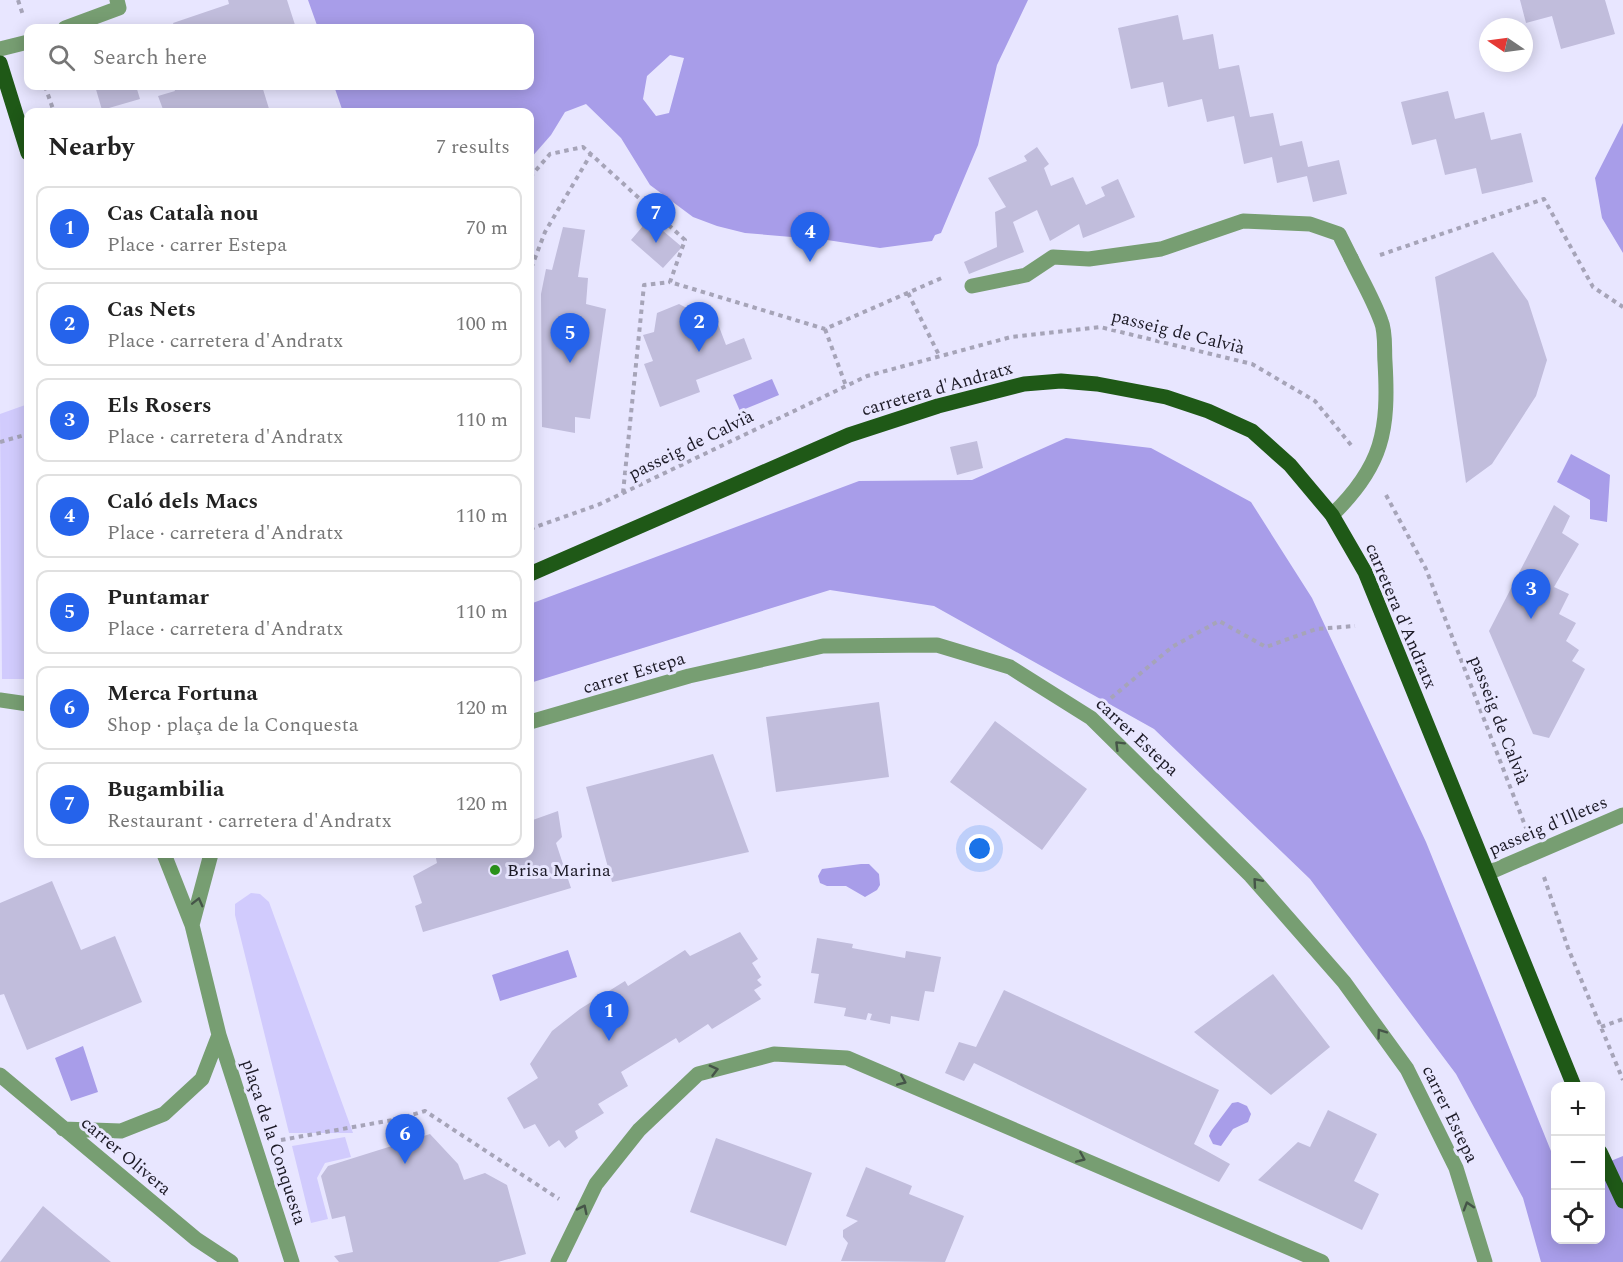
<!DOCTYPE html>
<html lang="en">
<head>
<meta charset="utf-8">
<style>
  :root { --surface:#fff; --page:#f6f6f6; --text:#222; --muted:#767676; --line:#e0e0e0; --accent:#2563eb }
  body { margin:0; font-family:Spectral,serif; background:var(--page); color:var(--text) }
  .controls { position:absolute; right:18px; bottom:18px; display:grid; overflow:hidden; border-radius:12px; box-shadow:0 3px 15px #0003 }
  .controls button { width:54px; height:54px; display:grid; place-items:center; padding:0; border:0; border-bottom:2px solid var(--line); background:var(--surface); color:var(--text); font:30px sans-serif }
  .compass { position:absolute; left:1479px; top:18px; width:54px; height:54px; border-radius:50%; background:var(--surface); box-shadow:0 3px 15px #0003; rotate:283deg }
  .you { position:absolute; left:980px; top:849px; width:21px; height:21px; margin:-15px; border:4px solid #fff; border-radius:50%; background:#1a73e8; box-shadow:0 0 0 9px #1a73e833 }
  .badge { display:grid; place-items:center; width:39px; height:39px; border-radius:50%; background:var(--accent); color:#fff; font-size:20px; font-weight:700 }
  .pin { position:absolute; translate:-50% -50px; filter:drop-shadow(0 2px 3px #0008) }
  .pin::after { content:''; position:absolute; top:32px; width:21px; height:18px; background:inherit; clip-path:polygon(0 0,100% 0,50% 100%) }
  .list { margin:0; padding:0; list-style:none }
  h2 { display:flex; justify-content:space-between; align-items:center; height:78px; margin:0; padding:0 24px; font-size:26px }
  h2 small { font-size:20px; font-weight:400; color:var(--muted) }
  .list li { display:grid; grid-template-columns:39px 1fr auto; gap:18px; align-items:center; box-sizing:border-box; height:84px; margin:0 12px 12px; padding:0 12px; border:2px solid var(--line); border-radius:12px }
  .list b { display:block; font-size:22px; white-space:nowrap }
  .list p { margin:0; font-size:20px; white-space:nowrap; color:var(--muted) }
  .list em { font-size:20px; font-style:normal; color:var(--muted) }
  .icon { flex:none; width:33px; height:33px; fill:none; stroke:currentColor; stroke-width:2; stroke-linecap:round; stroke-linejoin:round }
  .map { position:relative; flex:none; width:1623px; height:1262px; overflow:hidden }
  .search { position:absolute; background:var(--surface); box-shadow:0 3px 15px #0003; left:24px; top:24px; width:510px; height:66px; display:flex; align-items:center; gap:15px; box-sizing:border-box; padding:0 21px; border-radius:12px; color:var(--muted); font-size:22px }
  .panel { position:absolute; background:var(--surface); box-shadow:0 3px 15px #0003; left:24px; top:108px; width:510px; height:750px; border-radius:12px }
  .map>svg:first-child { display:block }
  .green { fill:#d1cbfd }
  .forest { fill:#a89de9; fill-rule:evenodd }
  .building { fill:#c1bddc }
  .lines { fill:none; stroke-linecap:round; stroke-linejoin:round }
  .path { stroke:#a6a4b8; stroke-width:4; stroke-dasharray:4.5 4.5; stroke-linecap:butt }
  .lane { stroke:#779e72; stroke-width:15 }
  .street { stroke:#779e72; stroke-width:15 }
  .primary { stroke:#1f5917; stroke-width:15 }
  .oneway { stroke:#455548 }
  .poi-dot { fill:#2b941b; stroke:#e8e6ff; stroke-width:2 }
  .labels { text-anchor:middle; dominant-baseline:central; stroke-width:6; stroke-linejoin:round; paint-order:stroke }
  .street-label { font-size:18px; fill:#1c1a26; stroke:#e8e6ff }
  .poi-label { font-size:18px; fill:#1c1a26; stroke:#e8e6ff; text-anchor:start }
</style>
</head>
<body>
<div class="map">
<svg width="1623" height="1262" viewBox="0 0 1623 1262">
  <rect width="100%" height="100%" fill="#e8e6ff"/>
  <path class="green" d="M 28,404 L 28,679 L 2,679 L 0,414 Z
    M 251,893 L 260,894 L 269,902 L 353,1133 L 289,1133 L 235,915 L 235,904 Z
    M 345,1137 L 351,1157 L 325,1163 L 317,1178 L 328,1219 L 311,1223 L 292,1146 Z"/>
  <path class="forest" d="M 308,0 L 1028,0 L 997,65 L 978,145 L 941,233 L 935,235 L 932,241 L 880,248 L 827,240 L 745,233 L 717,226 L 693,217 L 650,185 L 621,138 L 586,104 L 565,112 L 551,135 L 530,159 L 530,112 L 343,112 L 334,86 L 530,86 L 530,28 L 318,28 ZM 670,55 L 684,58 L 669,113 L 656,116 L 643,99 L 647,76 Z
    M 1623,123 L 1623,253 L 1602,218 L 1595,178 Z
    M 772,379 L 779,395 L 740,411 L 733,395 Z
    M 1066,438 L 1151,448 L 1251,502 L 1312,598 L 1426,842 L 1555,1161 L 1556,1240 L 1600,1240 L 1601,1165 L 1623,1156 L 1623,1262 L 1541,1262 L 1523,1198 L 1456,1074 L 1310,879 L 1154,729 L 934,606 L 830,590 L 530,683 L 530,604 L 859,481 L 972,480 Z
    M 1571,454 L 1610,475 L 1607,522 L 1590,519 L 1590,500 L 1557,482 Z
    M 861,864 L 869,864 L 879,874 L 880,885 L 877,890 L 865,897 L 846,886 L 827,886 L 820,883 L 818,876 L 822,869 Z
    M 568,950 L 577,977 L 500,1001 L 492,975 Z
    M 83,1046 L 98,1092 L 71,1101 L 55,1058 Z
    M 1238,1102 L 1247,1106 L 1251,1114 L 1248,1122 L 1233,1129 L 1221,1146 L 1213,1144 L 1209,1136 L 1211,1131 L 1232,1103 Z"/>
  <path class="building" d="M 228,0 L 287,0 L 296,28 L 175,28 L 173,23 L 229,4 Z
    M 1520,0 L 1605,0 L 1615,34 L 1561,49 L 1552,16 L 1526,23 Z
    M 1178,15 L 1183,40 L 1213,34 L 1219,69 L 1239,65 L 1250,117 L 1273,113 L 1280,146 L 1302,141 L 1308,167 L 1339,160 L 1347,194 L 1313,202 L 1307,176 L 1277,183 L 1272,157 L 1244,164 L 1234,116 L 1207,122 L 1202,99 L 1168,107 L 1163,82 L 1131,89 L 1118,28 Z
    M 95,86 L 136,86 L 140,99 L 102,110 Z
    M 173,86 L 262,86 L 270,112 L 164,112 L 158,96 L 175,91 Z
    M 1448,91 L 1455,119 L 1484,112 L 1491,140 L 1521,133 L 1533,182 L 1482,194 L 1476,168 L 1445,175 L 1436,139 L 1412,145 L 1401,102 Z
    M 1037,147 L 1049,164 L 1044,168 L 1051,186 L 1073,177 L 1086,205 L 1105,196 L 1101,187 L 1118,179 L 1135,217 L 1083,238 L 1079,224 L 1050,241 L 1037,210 L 1013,222 L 1024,252 L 969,274 L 964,262 L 997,247 L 995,212 L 1006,207 L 988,178 L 1027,161 L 1024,156 Z
    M 649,219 L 682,247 L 663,268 L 631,240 Z
    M 563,227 L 585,230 L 578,277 L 588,278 L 586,304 L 606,309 L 590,419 L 575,417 L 575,433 L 542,427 L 541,294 L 546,269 L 552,270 Z
    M 1493,252 L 1528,301 L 1547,360 L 1536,396 L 1492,464 L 1466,483 L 1435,277 Z
    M 679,304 L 718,324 L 726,345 L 744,338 L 752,359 L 696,380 L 700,392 L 660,407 L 644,364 L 653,361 L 643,335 L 654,332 L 657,313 Z
    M 977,441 L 983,468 L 957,475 L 950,447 Z
    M 1554,505 L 1570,516 L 1562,533 L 1579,544 L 1554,587 L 1569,594 L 1559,614 L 1576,623 L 1566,641 L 1579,650 L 1572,661 L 1585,669 L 1549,738 L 1533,734 L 1489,631 Z
    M 879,702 L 889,777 L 776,792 L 766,717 Z
    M 995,721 L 1087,789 L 1042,850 L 950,782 Z
    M 713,754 L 749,852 L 612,882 L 586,787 Z
    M 558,811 L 562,837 L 556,843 L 571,888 L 423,932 L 415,906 L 422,903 L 413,876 L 437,863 L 435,854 L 530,854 L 530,821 Z
    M 52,881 L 81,950 L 115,936 L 142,1002 L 27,1050 L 4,994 L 0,995 L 0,903 Z
    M 740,932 L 758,959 L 752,963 L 761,977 L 757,980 L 762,985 L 754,990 L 761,999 L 712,1029 L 708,1024 L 679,1043 L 676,1038 L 621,1072 L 628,1086 L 598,1104 L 604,1113 L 575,1131 L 578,1138 L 565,1148 L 559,1140 L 549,1147 L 535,1124 L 524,1129 L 507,1098 L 538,1078 L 530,1064 L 552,1031 L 580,1009 L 625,981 L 628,986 L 685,950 L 690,956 Z
    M 817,938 L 853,944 L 852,948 L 905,958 L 906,951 L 941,957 L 934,992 L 925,991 L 919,1021 L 891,1016 L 890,1024 L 870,1020 L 872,1014 L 868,1013 L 866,1020 L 844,1016 L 846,1008 L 814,1003 L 819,974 L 811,973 Z
    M 1273,974 L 1330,1047 L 1271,1095 L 1194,1032 Z
    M 1004,990 L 1219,1090 L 1194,1144 L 1230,1164 L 1219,1182 L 974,1063 L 964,1081 L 945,1073 L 959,1042 L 976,1047 Z
    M 1328,1110 L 1377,1134 L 1354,1181 L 1379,1194 L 1362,1230 L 1258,1180 L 1298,1142 L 1310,1147 Z
    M 430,1134 L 458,1164 L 464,1180 L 485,1173 L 507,1185 L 526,1254 L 498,1262 L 339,1262 L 334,1256 L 353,1252 L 345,1216 L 332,1219 L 321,1176 L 328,1166 Z
    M 716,1138 L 812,1173 L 786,1246 L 690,1212 Z
    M 866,1167 L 912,1186 L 909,1194 L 964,1216 L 945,1262 L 841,1261 L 848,1243 L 843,1237 L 843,1230 L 858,1221 L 846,1216 Z
    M 43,1206 L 74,1232 L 111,1262 L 0,1262 Z"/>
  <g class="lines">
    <path class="path" d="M 18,0 L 23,15
      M 45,86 L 54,112
      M 530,177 L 550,154 L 583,147 L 685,240 L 670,282 L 825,329 L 944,277
      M 1380,255 L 1544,199 L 1593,287 L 1623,307
      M 908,293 L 940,357
      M 530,322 L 532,266 L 545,232 L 591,154
      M 825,329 L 846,386
      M 0,442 L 28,434
      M 623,493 L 644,285 L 670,282
      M 1386,495 L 1426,569 L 1526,828
      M 530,529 L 600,504 L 867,376 L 1011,337 L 1100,327 L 1252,364 L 1315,401 L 1351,445
      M 1111,698 L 1172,647 L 1219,621 L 1266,647 L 1316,629 L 1355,626
      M 1544,877 L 1568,948 L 1623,1080
      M 1601,1027 L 1623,1019
      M 281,1140 L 398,1119 L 425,1111 L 559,1199"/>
    <path class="lane" d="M 65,28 L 119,8 L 117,0
      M 0,49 L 28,42
      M 972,286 L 1026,275 L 1053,257 L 1089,259 L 1161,249 L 1243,221 L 1310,224 L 1339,234 L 1351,258"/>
    <path class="street" d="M 1332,515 C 1383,466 1389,430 1385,362 C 1384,349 1386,332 1381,321 C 1373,299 1361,279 1351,258
      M 0,700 L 28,704
      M 530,722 L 689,676 L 823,646 L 937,645 L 1010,667 L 1091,718 L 1251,876 L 1344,982 L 1407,1069 L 1456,1168 L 1485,1262
      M 164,854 L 192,925 L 211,854
      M 1488,873 L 1623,815
      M 192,925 L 219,1035 L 292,1262
      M 0,1075 L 196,1239 L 231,1262
      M 63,1129 L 121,1131 L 164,1114 L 202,1079 L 219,1035
      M 558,1262 L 596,1184 L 639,1130 L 698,1074 L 774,1054 L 847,1058 L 1322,1262"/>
    <path class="primary" d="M 0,63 L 28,153
      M 530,574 L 849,435 L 938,406 L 1024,384 L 1061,381 L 1097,384 L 1166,397 L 1208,411 L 1252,431 L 1290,465 L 1332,515 L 1365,572 L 1574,1086
      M 1600,1152 L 1623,1201"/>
  </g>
  <defs><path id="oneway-chevron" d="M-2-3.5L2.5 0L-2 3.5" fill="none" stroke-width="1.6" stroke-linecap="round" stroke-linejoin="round" transform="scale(1.5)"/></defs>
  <g class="oneway">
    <use href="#oneway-chevron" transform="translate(1119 745) rotate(-135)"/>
    <use href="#oneway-chevron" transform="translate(1257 882) rotate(-131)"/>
    <use href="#oneway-chevron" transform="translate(198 902) rotate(-76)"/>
    <use href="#oneway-chevron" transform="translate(1381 1033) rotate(-126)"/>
    <use href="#oneway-chevron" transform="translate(714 1070) rotate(-15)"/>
    <use href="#oneway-chevron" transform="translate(902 1081) rotate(23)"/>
    <use href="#oneway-chevron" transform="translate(1081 1158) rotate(23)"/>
    <use href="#oneway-chevron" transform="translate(1468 1206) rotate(-107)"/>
    <use href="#oneway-chevron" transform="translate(583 1209) rotate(-64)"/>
  </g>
  <circle class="poi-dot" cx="495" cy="870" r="6"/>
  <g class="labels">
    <g class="street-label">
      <text transform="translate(1178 332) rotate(14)">passeig de Calvià</text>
      <text transform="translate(937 389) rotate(-16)">carretera d'Andratx</text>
      <text transform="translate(691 445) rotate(-26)">passeig de Calvià</text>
      <text transform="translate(1401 616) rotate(67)">carretera d'Andratx</text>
      <text transform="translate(634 673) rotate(-17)">carrer Estepa</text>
      <text transform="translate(1499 720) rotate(69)">passeig de Calvià</text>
      <text transform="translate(1137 737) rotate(43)">carrer Estepa</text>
      <text transform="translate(1548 826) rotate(-23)">passeig d'Illetes</text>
      <text transform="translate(1450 1114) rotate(64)">carrer Estepa</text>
      <text transform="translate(274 1142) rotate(72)">plaça de la Conquesta</text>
      <text transform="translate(126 1156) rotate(40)">carrer Olivera</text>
    </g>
    <g class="poi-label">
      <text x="507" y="870">Brisa Marina</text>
    </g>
  </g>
</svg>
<div class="controls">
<button>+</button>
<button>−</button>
<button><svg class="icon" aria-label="locate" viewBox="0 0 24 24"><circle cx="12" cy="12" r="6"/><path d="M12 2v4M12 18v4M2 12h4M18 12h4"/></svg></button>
</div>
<svg class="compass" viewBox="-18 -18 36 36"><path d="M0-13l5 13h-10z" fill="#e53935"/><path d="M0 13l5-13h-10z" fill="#767676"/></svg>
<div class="you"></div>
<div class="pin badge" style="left:609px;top:1041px">1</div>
<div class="pin badge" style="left:699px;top:352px">2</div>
<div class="pin badge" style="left:1531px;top:619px">3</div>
<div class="pin badge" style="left:810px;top:262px">4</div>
<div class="pin badge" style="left:570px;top:363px">5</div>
<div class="pin badge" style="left:405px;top:1164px">6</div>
<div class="pin badge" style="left:656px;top:243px">7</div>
<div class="search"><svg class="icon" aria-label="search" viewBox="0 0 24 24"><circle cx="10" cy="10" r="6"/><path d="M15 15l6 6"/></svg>Search here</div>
<section class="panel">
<h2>Nearby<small>7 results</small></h2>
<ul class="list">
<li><span class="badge">1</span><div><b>Cas Català nou</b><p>Place · carrer Estepa</p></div><em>70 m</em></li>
<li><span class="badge">2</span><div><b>Cas Nets</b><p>Place · carretera d'Andratx</p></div><em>100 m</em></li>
<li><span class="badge">3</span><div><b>Els Rosers</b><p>Place · carretera d'Andratx</p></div><em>110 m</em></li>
<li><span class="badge">4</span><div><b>Caló dels Macs</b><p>Place · carretera d'Andratx</p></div><em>110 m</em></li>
<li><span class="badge">5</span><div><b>Puntamar</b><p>Place · carretera d'Andratx</p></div><em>110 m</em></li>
<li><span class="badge">6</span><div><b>Merca Fortuna</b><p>Shop · plaça de la Conquesta</p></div><em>120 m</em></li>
<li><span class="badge">7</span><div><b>Bugambilia</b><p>Restaurant · carretera d'Andratx</p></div><em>120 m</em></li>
</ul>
</section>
</div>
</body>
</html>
